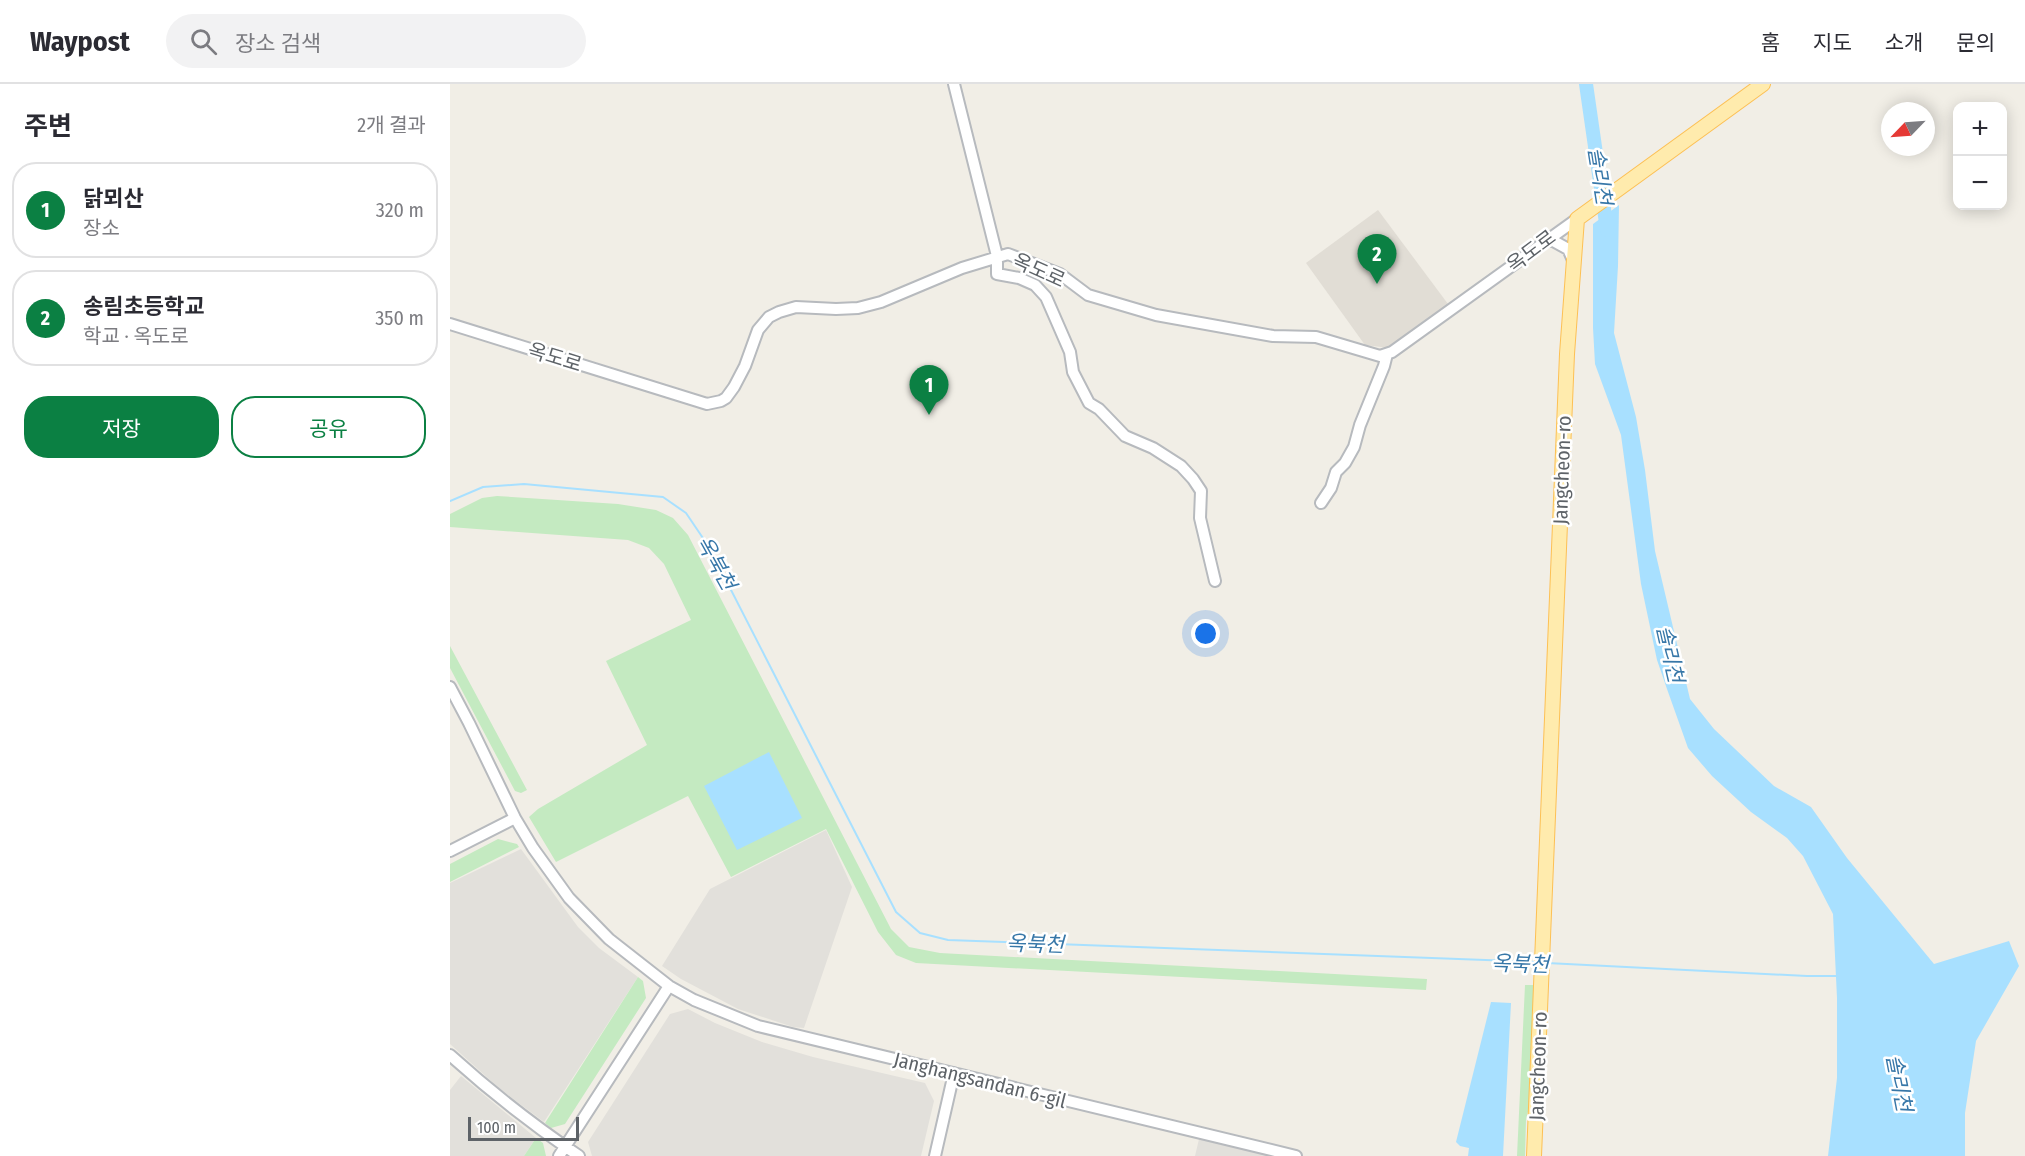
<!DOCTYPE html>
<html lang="ko">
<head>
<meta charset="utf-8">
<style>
  :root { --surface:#fff; --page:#f2f2f3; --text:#2b2b33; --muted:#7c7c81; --line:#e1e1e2; --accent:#0b8043 }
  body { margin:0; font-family:"Fira Sans Condensed","Noto Sans KR",sans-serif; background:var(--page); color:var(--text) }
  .controls { position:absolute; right:18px; top:18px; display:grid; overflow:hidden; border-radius:12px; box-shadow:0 3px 15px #0003 }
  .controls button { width:54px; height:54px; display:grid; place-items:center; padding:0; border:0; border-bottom:2px solid var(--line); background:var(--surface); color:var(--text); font:30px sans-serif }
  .compass { position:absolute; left:1431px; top:18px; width:54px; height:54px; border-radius:50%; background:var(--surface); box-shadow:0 3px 15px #0003; rotate:245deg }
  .scale { position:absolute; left:18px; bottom:15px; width:111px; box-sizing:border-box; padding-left:6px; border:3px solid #5e6368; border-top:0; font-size:16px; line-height:21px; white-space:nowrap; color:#5e6368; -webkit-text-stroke:4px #fff; paint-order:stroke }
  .you { position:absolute; left:756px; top:550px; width:21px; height:21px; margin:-15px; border:4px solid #fff; border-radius:50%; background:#1a73e8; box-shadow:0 0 0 9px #1a73e833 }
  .badge { display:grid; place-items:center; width:39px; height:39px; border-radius:50%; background:var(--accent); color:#fff; font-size:20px; font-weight:700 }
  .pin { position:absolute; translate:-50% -50px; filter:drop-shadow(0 2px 3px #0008) }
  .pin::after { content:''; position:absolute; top:32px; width:21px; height:18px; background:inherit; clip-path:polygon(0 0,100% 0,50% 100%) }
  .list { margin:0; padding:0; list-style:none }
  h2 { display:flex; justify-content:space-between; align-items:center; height:78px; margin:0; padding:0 24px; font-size:26px }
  h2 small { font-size:20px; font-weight:400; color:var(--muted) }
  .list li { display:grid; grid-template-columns:39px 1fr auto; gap:18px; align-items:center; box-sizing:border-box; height:96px; margin:0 12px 12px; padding:0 12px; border:2px solid var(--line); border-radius:24px }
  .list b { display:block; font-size:22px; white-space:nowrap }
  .list p { margin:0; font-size:20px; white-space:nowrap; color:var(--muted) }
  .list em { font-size:20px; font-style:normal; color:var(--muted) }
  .actions { display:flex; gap:12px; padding:18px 24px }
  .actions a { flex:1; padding:14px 0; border:2px solid var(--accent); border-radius:24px; text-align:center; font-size:21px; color:var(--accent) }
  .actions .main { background:var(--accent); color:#fff }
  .icon { flex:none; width:33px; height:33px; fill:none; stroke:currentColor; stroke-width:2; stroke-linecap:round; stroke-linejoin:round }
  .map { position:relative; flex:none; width:1575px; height:1072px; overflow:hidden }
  header { display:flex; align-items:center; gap:36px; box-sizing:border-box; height:84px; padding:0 30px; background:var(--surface); border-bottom:2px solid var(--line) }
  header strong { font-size:28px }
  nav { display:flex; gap:33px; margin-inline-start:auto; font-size:21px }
  .search { width:420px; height:54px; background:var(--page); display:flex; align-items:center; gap:15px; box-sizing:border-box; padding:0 21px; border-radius:33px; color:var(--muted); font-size:22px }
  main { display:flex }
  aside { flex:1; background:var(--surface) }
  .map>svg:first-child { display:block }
  .industrial { fill:#e2e0db }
  .education { fill:#e1ddd5 }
  .green { fill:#c4eac1 }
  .water { fill:#a8e0ff }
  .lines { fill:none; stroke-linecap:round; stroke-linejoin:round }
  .stream { stroke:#a8e0ff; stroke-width:2 }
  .river { stroke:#a8e0ff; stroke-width:14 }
  .minor-casing { stroke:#b7babe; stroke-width:14 }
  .major-casing { stroke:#fdc054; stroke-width:16 }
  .minor { stroke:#fff; stroke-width:10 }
  .major { stroke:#ffebad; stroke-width:14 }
  .labels { text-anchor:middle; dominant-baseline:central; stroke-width:5; stroke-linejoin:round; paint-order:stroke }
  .street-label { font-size:20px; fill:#5e6368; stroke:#fff }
  .water-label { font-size:21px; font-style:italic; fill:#3777a8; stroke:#fff }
</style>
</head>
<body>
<header>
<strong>Waypost</strong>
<div class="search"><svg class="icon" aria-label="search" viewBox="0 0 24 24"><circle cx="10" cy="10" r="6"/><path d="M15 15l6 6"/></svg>장소 검색</div>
<nav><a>홈</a><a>지도</a><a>소개</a><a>문의</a></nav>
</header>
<main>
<aside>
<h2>주변<small>2개 결과</small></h2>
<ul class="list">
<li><span class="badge">1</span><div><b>닭뫼산</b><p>장소</p></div><em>320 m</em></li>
<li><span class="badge">2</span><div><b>송림초등학교</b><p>학교 · 옥도로</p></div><em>350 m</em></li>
</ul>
<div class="actions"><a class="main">저장</a><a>공유</a></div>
</aside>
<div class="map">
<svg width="1575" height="1072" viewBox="0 0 1575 1072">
  <rect width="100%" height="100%" fill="#f1eee6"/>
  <path class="industrial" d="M 376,746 L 402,803 L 354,944 L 343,943 L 288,925 L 231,895 L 212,882 L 260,805 Z
    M 71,765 L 128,843 L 149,864 L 188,893 L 94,1038 L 50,1005 L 0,960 L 0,799 Z
    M 238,925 L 265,939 L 312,958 L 363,973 L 475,999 L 484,1017 L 471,1072 L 142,1072 L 138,1058 L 220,930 Z
    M 11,992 L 86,1054 L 74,1072 L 0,1072 L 0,1006 Z
    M 749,1055 L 820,1072 L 745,1072 Z"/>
  <path class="education" d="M 928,126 L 998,220 L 939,264 L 915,261 L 856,179 Z"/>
  <path class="green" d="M 47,412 L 168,420 L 206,426 L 223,434 L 238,451 L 441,845 L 459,863 L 490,869 L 977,895 L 976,906 L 466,879 L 446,871 L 428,848 L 376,745 L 281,793 L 238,712 L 106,778 L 79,733 L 88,725 L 197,661 L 156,577 L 241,536 L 214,480 L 199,464 L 178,456 L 0,443 L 0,430 L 32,414 Z
    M 0,562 L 77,706 L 71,709 L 65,707 L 0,584 Z
    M 48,755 L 67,760 L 69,763 L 0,798 L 0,780 Z
    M 188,893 L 193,897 L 196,914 L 115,1040 L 101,1044 L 95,1039 Z
    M 1075,901 L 1085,901 L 1080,1019 L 1076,1036 L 1075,1072 L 1067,1072 Z
    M 86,1054 L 93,1059 L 96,1072 L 74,1072 Z"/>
  <path class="water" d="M 1169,121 L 1168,182 L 1164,249 L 1186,333 L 1195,386 L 1205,467 L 1240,615 L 1264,645 L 1324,702 L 1361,723 L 1397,774 L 1484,880 L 1559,857 L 1569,882 L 1526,957 L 1515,1029 L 1515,1072 L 1378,1072 L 1387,994 L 1387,914 L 1383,830 L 1353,772 L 1337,754 L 1301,728 L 1262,692 L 1238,664 L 1217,605 L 1207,576 L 1191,500 L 1171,351 L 1145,280 L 1143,244 L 1143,140 Z
    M 319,668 L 352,734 L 287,766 L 254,702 Z
    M 1041,918 L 1061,919 L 1053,1072 L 1018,1072 L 1019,1064 L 1010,1062 L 1006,1058 Z"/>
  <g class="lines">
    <path class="stream" d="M 0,417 L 33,403 L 74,400 L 213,413 L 236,429 L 259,463 L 446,828 L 470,849 L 498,856 L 1088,878
      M 1097,879 L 1357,892 L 1388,892"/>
    <path class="river" d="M 1136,0 L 1157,146"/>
    <g class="minor-casing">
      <path id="minor" d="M 504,0 L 547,172 L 547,190 L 569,194 L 585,201 L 596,213 L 620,268 L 623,288 L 639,319 L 649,325 L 675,352 L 703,364 L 731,382 L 743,395 L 751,407 L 750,434 L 765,497
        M 1098,154 L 1118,165 L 1123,176
        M 0,240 L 257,320 L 271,317 L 276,314 L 284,303 L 295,282 L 308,246 L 319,233 L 329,228 L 346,223 L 386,225 L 408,224 L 431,218 L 512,184 L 558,170 L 610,190 L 638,211 L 706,231 L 823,252 L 866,253 L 930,272 L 942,268 L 1127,135
        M 871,419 L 881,404 L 886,388 L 895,379 L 904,363 L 910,341 L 934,282 L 937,270
        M 0,603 L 19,639 L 65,734 L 83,764 L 119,814 L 159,855 L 219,902 L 244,916 L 308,942 L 846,1072
        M 0,767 L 65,734
        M 0,971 C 41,1008 83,1041 129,1072
        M 109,1072 L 219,902
        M 485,1072 L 504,989"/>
    </g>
    <g class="major-casing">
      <path id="major" d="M 1084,1072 L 1117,270 L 1127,135 L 1313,0"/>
    </g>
    <use href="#minor" class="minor"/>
    <use href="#major" class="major"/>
  </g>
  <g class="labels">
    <g class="street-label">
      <text transform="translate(1081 167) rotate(-37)">옥도로</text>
      <text transform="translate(589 186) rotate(24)">옥도로</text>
      <text transform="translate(105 273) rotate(17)">옥도로</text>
      <text transform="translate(1112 386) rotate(-88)">Jangcheon-ro</text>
      <text transform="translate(1088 982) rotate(-88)">Jangcheon-ro</text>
      <text transform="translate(530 996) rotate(14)">Janghangsandan 6-gil</text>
    </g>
    <g class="water-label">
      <text transform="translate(1150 92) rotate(81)">솔리천</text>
      <text transform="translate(266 479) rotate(61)">옥북천</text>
      <text transform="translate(1220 570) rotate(77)">솔리천</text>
      <text transform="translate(585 860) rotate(2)">옥북천</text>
      <text transform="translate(1070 880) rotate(2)">옥북천</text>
      <text transform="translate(1449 999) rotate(79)">솔리천</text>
    </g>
  </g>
</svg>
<div class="controls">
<button>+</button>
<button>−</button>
</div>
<svg class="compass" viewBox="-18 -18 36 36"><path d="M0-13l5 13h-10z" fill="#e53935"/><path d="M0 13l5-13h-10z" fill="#7c7c81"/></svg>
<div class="scale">100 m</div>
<div class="you"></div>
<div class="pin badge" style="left:479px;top:331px">1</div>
<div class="pin badge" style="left:927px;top:200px">2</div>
</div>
</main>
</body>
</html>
